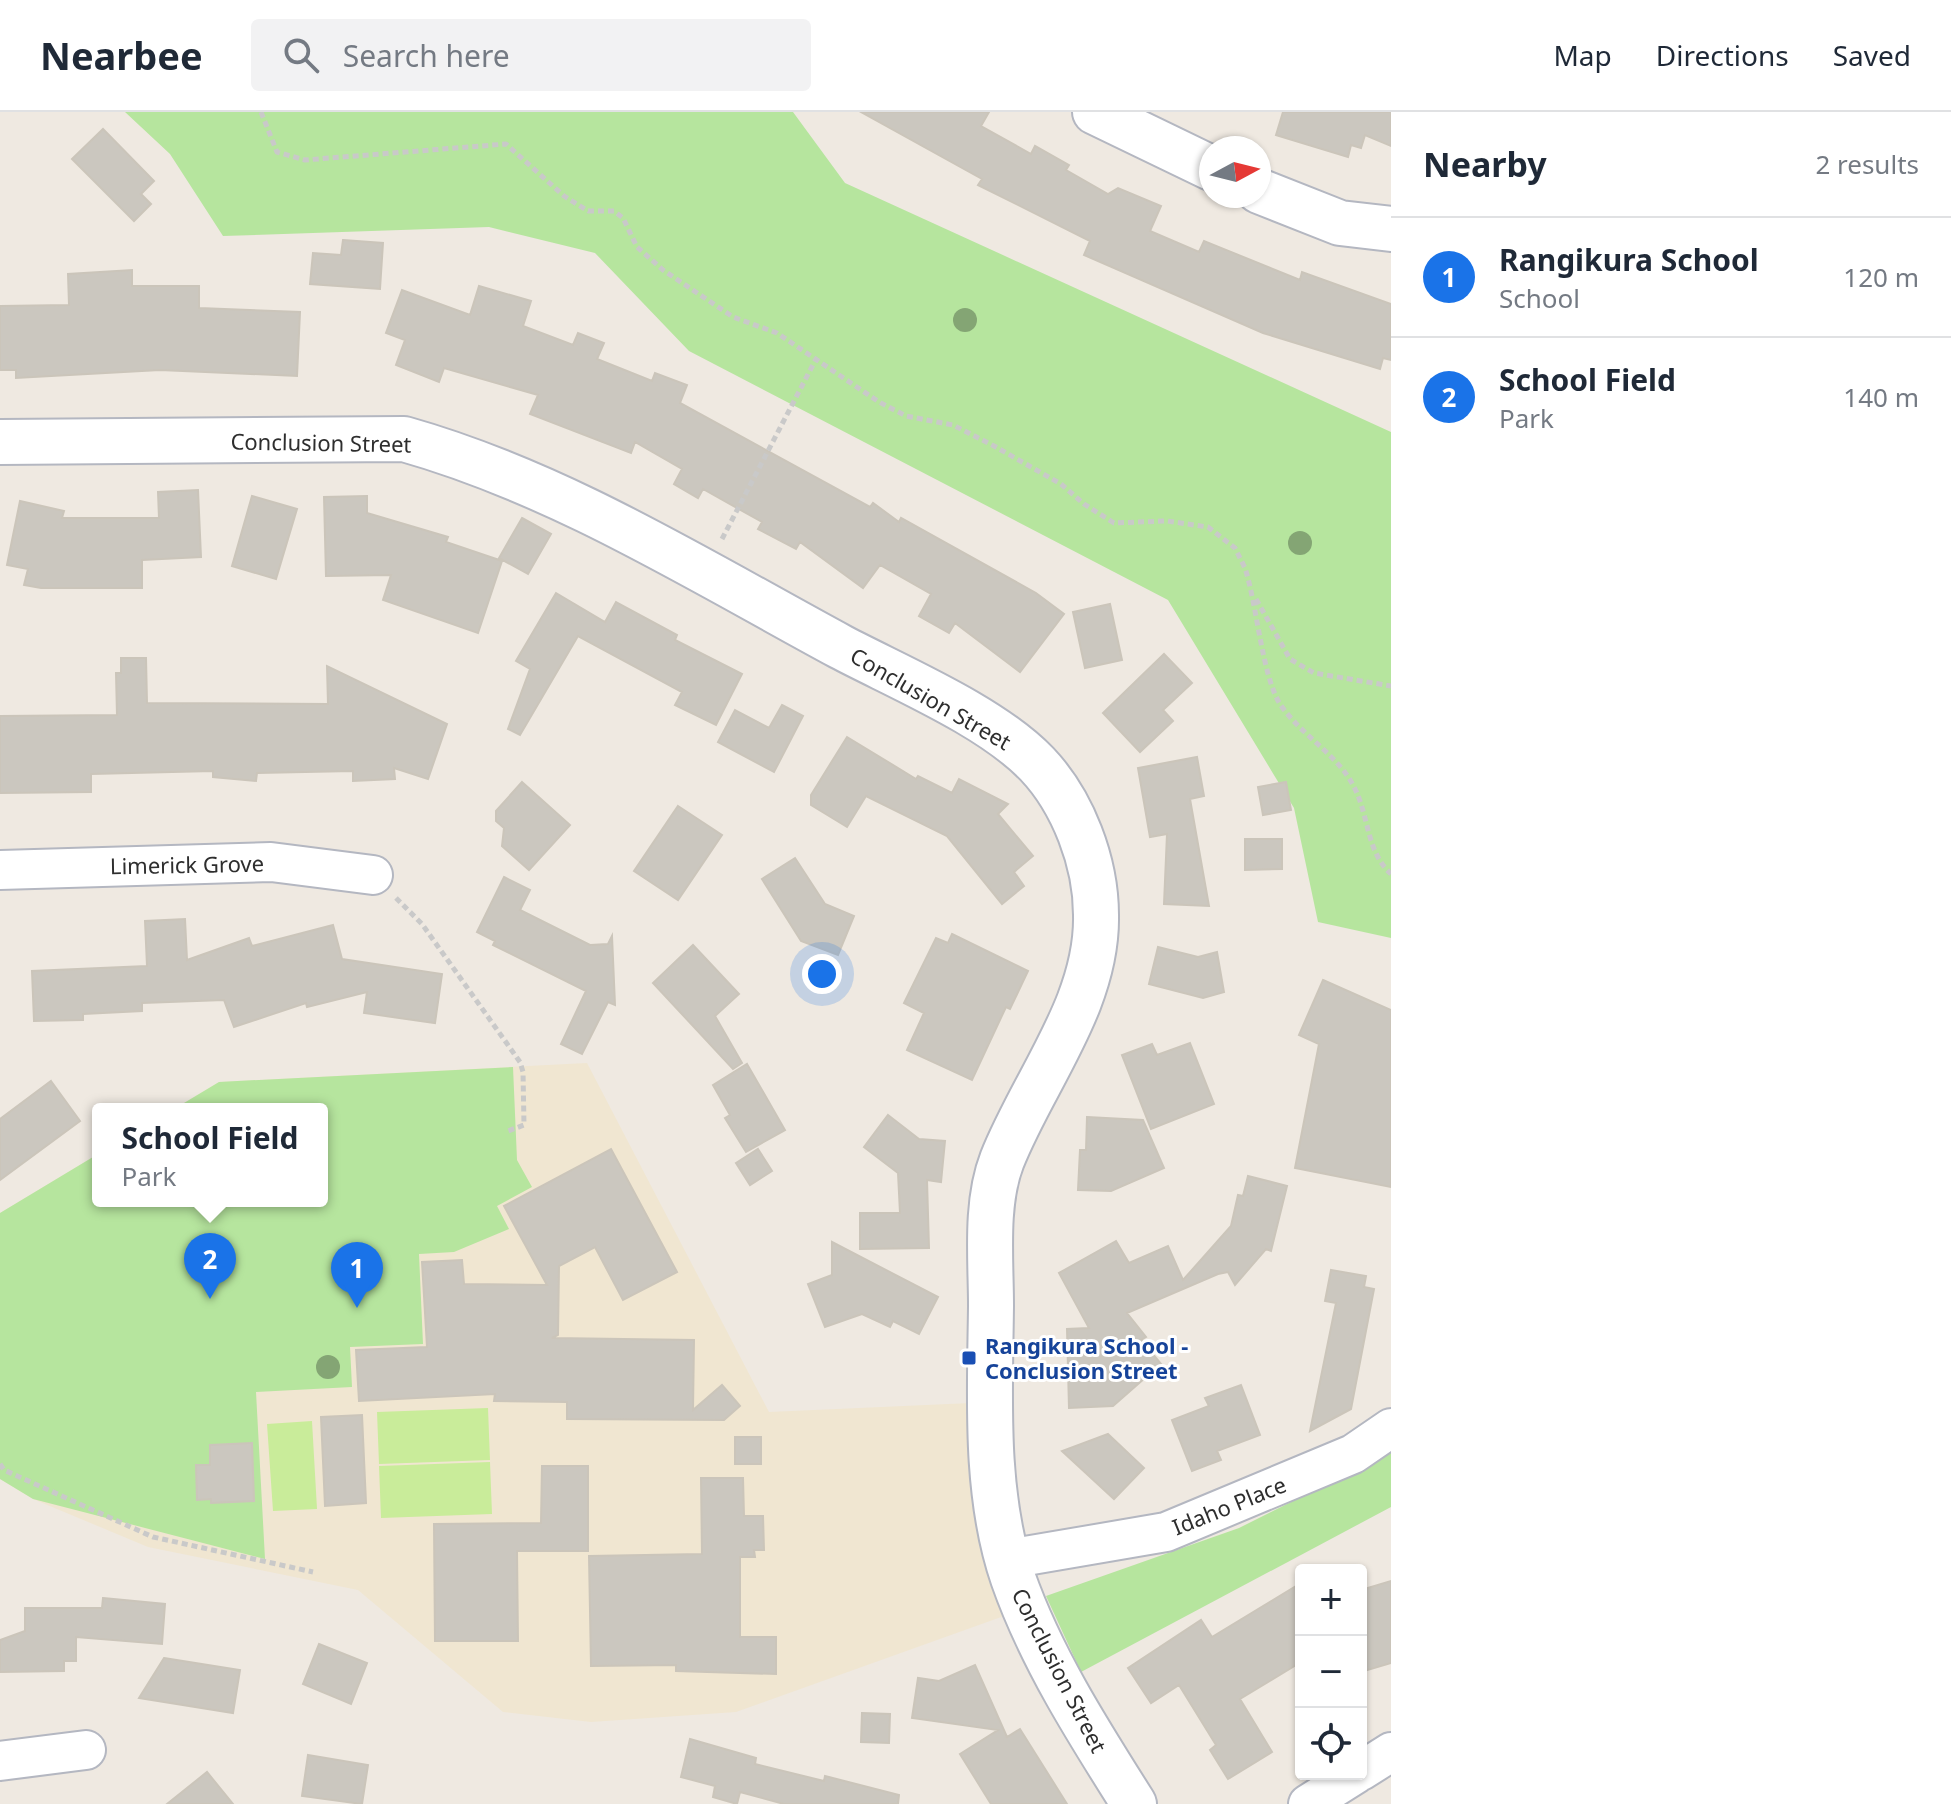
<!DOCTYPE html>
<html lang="en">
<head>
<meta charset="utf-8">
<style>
  :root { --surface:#fff; --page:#f2f2f3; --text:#1f2937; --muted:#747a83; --line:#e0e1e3; --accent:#1a73e8 }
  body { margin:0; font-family:"Noto Sans",sans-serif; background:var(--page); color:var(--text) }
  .controls { position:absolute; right:24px; bottom:24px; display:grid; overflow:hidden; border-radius:8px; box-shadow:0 2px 6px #0004 }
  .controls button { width:72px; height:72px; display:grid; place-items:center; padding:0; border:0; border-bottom:2px solid var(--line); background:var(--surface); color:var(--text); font:40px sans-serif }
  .compass { position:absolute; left:1199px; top:24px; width:72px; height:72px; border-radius:50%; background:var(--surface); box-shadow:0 2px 6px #0004; rotate:83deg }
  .you { position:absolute; left:822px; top:862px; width:28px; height:28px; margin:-20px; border:6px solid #fff; border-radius:50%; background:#1a73e8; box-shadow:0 0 0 12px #1a73e833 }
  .badge { display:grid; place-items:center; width:52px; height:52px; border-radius:50%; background:var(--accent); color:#fff; font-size:26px; font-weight:700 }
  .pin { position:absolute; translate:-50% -66px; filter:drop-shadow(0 2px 4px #0008) }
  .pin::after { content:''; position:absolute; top:42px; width:28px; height:24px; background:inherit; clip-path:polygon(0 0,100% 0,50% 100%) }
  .popup { position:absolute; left:92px; top:991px; width:236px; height:104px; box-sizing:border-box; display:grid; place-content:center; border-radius:8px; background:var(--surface); filter:drop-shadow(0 2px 6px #0005); font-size:26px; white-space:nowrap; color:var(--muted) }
  .popup b { font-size:30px; color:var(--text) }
  .popup::after { content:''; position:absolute; left:50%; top:100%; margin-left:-16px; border:16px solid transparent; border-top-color:var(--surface) }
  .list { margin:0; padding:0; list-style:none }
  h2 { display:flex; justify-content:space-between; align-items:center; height:104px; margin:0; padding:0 32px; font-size:34px }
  h2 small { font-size:26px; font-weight:400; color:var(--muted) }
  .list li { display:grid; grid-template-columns:52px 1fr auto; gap:24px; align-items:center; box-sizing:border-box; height:120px; padding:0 32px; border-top:2px solid var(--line) }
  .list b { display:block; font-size:30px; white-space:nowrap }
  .list p { margin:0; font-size:26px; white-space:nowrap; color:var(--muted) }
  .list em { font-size:26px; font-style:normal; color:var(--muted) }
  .icon { flex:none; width:44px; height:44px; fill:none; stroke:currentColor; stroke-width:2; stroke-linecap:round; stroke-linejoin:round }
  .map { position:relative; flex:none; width:1391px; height:1692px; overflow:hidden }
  header { display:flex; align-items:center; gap:48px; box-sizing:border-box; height:112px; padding:0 40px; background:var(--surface); border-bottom:2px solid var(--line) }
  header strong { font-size:38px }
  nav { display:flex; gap:44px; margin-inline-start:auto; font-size:28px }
  .search { width:560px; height:72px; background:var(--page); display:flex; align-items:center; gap:20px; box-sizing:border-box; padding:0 28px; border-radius:8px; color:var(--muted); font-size:30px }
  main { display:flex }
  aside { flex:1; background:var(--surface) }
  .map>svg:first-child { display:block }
  .education { fill:#f0e6d1 }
  .green { fill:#b6e59e }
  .pitch { fill:#c9ec9a }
  .building { fill:#cbc7bf; stroke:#cbc5ba; stroke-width:2 }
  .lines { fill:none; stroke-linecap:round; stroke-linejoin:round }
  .minor-casing { stroke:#b4b7c1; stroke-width:42 }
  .tertiary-casing { stroke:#b4b7c1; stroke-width:48 }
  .path { stroke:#c9c9c9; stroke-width:5; stroke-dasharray:6 4; stroke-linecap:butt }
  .minor { stroke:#fff; stroke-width:38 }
  .tertiary { stroke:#fff; stroke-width:44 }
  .tree { fill:#84a574 }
  .transit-dot { fill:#1a4fb4; stroke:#fff; stroke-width:3 }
  .labels { text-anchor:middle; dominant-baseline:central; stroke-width:6; stroke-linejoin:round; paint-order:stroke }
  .street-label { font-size:22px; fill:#2e2e2e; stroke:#fff }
  .transit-label { font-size:22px; font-weight:bold; fill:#164399; stroke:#fff; text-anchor:start }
</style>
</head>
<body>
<header>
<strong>Nearbee</strong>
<div class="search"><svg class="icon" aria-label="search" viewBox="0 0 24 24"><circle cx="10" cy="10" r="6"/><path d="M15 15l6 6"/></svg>Search here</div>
<nav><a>Map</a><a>Directions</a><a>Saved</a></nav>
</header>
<main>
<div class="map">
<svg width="1391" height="1692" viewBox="0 0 1391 1692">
  <rect width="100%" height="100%" fill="#efe9e1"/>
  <path class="education" d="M 587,951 L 769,1300 L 971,1291 L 1004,1504 L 736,1600 L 591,1610 L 503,1600 L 358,1478 L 148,1435 L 33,1387 L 0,1367 L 0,1101 L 98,1042 L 98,1089 L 322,1089 L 322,997 L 174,997 L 219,970 Z"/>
  <path class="green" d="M 125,0 L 793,0 L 845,71 L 1391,320 L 1391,826 L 1318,810 L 1294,696 L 1168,488 L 689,239 L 595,141 L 489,115 L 223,124 L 170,42 Z
    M 513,955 L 517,1048 L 532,1075 L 497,1094 L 509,1117 L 454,1140 L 419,1142 L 423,1232 L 350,1235 L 352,1275 L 256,1280 L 265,1447 L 33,1387 L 0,1367 L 0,1101 L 98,1042 L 98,1089 L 322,1089 L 322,997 L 174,997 L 219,970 Z
    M 1391,1340 L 1391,1395 L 1081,1560 L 1046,1484 L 1239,1416 Z"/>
  <path class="pitch" d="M 488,1296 L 490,1348 L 379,1352 L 377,1300 Z
    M 312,1309 L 317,1397 L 273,1399 L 267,1312 Z
    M 490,1350 L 492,1402 L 381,1406 L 379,1354 Z"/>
  <path class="building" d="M 861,0 L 989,0 L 981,14 L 1031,42 L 1035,34 L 1069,53 L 1066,58 L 1108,82 L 1118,76 L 1161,94 L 1150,119 L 1199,140 L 1204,129 L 1300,168 L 1302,160 L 1391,192 L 1391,248 L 1383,246 L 1380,257 L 1263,221 L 1084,143 L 1090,129 L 978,73 L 982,67 Z
    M 1283,0 L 1391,0 L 1391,34 L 1365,23 L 1361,36 L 1351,33 L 1348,45 L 1276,23 Z
    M 103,17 L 154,69 L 141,82 L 151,92 L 134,109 L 72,47 Z
    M 343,128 L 383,131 L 380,177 L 310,172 L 313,141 L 341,143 Z
    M 132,158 L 132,174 L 199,174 L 199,196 L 300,200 L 297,264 L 160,258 L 16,266 L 16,258 L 0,258 L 0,194 L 69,193 L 68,162 Z
    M 479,174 L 531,189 L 523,214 L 573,233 L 578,221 L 604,231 L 597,247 L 652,269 L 655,261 L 687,273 L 680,291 L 870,395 L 873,391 L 899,410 L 901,406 L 1036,481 L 1064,502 L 1020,560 L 955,511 L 949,521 L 919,504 L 931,482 L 880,453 L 863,476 L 800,430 L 796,437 L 758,417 L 762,410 L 703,377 L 698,386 L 674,372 L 682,357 L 635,330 L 631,341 L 530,302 L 538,283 L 444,256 L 439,270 L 396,253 L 405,228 L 386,221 L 402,178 L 470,203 Z
    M 198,378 L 201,445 L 142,448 L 142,476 L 41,476 L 24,473 L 28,457 L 7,453 L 20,389 L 64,399 L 62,406 L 159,406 L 158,380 Z
    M 252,384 L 297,397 L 276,467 L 232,454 Z
    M 367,384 L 367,401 L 448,425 L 446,430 L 502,449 L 478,521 L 383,488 L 391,463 L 326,464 L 324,385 Z
    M 522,406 L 551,422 L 528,462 L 499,446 Z
    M 556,481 L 605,510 L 616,490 L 677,523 L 675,528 L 742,562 L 716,613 L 675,593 L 682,580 L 578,524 L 520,623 L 508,617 L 530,557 L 516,549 Z
    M 1110,492 L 1122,548 L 1085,556 L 1073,500 Z
    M 1164,542 L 1192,571 L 1163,598 L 1173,609 L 1140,640 L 1103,601 Z
    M 121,546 L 146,546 L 147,591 L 328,592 L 327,554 L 447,612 L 428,667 L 394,656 L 395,667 L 353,669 L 353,659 L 257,661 L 256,669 L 213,665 L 213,659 L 91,662 L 91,680 L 0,681 L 0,604 L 117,603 L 116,561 L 121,561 Z
    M 782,593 L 803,604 L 774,660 L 718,630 L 735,598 L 769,616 Z
    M 847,625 L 916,667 L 918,664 L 952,681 L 959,667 L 1008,692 L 998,702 L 1033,744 L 1014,760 L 1024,774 L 1002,792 L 947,724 L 866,684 L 847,715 L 811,693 L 811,683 Z
    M 1197,645 L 1204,684 L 1190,687 L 1209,794 L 1164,792 L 1167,722 L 1150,725 L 1138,656 Z
    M 522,670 L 570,713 L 529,758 L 502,734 L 504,716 L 496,709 L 496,699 Z
    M 1286,670 L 1291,698 L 1263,703 L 1258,675 Z
    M 678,694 L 722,723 L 678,788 L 634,759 Z
    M 1245,727 L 1282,727 L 1282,757 L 1245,758 Z
    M 795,746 L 825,792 L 854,804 L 838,843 L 801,829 L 762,767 Z
    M 504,765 L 530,778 L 520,798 L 590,833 L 608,832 L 612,824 L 615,893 L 608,890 L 582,942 L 561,932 L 586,879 L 493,833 L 495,829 L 477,820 Z
    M 185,807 L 187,848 L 249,826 L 252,834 L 333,813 L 342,847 L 442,862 L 435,911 L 364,901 L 367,880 L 307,895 L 306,891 L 234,915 L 224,888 L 142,891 L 142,899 L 83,902 L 83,908 L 34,909 L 32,859 L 147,854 L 145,809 Z
    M 952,822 L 1028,859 L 1010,897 L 1006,895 L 972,968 L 907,938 L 924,901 L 904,891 L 936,826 L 948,831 Z
    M 693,833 L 739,882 L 715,904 L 742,951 L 733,957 L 653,871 Z
    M 1158,835 L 1198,845 L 1217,840 L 1224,880 L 1203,886 L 1149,872 Z
    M 1323,868 L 1391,898 L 1391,1075 L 1295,1056 L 1319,932 L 1299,923 Z
    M 1190,931 L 1214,992 L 1151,1017 L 1122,943 L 1152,932 L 1157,943 Z
    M 747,952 L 785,1018 L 746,1040 L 725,1006 L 730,1003 L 713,973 Z
    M 51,969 L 80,1009 L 0,1068 L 0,1007 Z
    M 888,1003 L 919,1027 L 945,1029 L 941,1070 L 927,1068 L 929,1136 L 860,1137 L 860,1101 L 900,1101 L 898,1061 L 864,1035 Z
    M 1087,1005 L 1143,1008 L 1164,1056 L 1111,1079 L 1078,1078 L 1080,1038 L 1086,1038 Z
    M 611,1037 L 677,1160 L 623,1188 L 595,1135 L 559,1154 L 558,1223 L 552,1226 L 694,1228 L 693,1298 L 722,1273 L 740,1294 L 724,1308 L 567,1307 L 567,1290 L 494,1289 L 495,1282 L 359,1289 L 356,1238 L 427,1235 L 422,1150 L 462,1148 L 464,1172 L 547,1173 L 504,1094 Z
    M 758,1037 L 772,1059 L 750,1073 L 736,1051 Z
    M 1248,1064 L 1287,1074 L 1271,1139 L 1266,1137 L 1235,1173 L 1228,1160 L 1218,1162 L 1127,1201 L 1146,1225 L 1141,1228 L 1161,1252 L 1113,1294 L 1069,1296 L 1067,1217 L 1089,1216 L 1059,1161 L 1116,1129 L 1129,1151 L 1168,1134 L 1183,1168 L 1231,1114 L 1238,1083 L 1243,1084 Z
    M 832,1130 L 938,1185 L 919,1222 L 893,1209 L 890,1215 L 862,1202 L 825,1215 L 808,1172 L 832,1163 Z
    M 1331,1158 L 1366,1164 L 1364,1175 L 1374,1177 L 1351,1297 L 1310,1319 L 1336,1191 L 1325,1189 Z
    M 1241,1273 L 1260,1323 L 1217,1339 L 1221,1348 L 1192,1359 L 1172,1308 L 1209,1294 L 1205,1286 Z
    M 362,1303 L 366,1391 L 325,1394 L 321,1305 Z
    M 1108,1322 L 1144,1356 L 1114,1387 L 1062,1339 Z
    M 735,1325 L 761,1325 L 761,1352 L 735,1352 Z
    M 252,1331 L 254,1389 L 211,1391 L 211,1387 L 197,1388 L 196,1353 L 210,1353 L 210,1333 Z
    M 542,1354 L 588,1354 L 588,1439 L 517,1439 L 518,1529 L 435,1529 L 434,1412 L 541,1411 Z
    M 701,1366 L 743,1366 L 744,1404 L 763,1404 L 764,1438 L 754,1438 L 755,1445 L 740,1445 L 740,1525 L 776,1525 L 776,1562 L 676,1559 L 676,1553 L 591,1554 L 589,1444 L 702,1442 Z
    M 1391,1469 L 1391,1551 L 1361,1560 L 1361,1478 Z
    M 1301,1471 L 1301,1550 L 1240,1587 L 1272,1640 L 1228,1667 L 1210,1638 L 1216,1633 L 1179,1573 L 1151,1591 L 1128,1556 L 1201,1508 L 1212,1525 Z
    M 103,1486 L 165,1492 L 162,1532 L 76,1525 L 76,1549 L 64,1549 L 64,1559 L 0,1560 L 0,1528 L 25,1519 L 25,1496 L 102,1496 Z
    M 319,1532 L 367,1551 L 351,1592 L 303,1572 Z
    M 164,1546 L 240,1558 L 233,1601 L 139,1586 Z
    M 975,1553 L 1007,1625 L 1020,1617 L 1067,1692 L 991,1692 L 960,1642 L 998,1618 L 912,1606 L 918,1566 L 939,1569 Z
    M 862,1601 L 890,1602 L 889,1631 L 861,1630 Z
    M 690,1627 L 756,1646 L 755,1652 L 824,1669 L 825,1664 L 899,1683 L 898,1692 L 784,1692 L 740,1680 L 737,1692 L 713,1685 L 715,1674 L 681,1665 Z
    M 308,1643 L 368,1653 L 362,1692 L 302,1684 Z
    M 207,1660 L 233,1692 L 167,1692 Z"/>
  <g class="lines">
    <g class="minor-casing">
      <path id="minor" d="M 0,758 L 271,750 L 373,763
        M 1008,1447 L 1166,1420 L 1353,1342 L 1391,1316
        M 0,1649 L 86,1638
        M 1361,1659 L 1391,1640
        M 1308,1692 L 1356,1662"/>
    </g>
    <g class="tertiary-casing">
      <path id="tertiary" d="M 1095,0 L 1211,56
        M 1259,79 L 1340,111 L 1391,117
        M 0,330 L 404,327 C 560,371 700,459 841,535 C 900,566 991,604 1037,652 C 1073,690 1096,750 1096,803 C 1098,892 1033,969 1002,1048 C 985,1092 991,1147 991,1194 C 990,1282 984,1382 1013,1466 C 1041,1546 1089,1621 1134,1692"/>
    </g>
    <path class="path" d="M 261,0 L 277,40 L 305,48 L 506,32 L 564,84 L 588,99 L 614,99 L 623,106 L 637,135 L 663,158 L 733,205 L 777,221 L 879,290 L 906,304 L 953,313 L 994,334 L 1061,372 L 1084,392 L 1114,411 L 1167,409 L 1208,415 L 1235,436 L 1245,456 C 1257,493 1262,563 1280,592 C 1302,625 1340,643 1356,679 C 1369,707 1367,740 1391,762
      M 722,427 L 816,247
      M 1256,487 L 1290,547 L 1314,561 L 1391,574
      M 396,786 L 422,812 L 520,950 L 523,960 L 524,1013 L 508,1019
      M 0,1352 L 4,1358 L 153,1425 L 313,1460"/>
    <use href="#minor" class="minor"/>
    <use href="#tertiary" class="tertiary"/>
  </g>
  <g class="tree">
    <circle cx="965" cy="208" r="12"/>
    <circle cx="1300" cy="431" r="12"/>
    <circle cx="328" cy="1255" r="12"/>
  </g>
  <rect class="transit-dot" x="961" y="1238" width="16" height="16" rx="4"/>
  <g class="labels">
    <g class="street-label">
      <text transform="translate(321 330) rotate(1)">Conclusion Street</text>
      <text transform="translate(931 586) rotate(30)">Conclusion Street</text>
      <text transform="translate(187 752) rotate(-1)">Limerick Grove</text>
      <text transform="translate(1229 1393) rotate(-22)">Idaho Place</text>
      <text transform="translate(1060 1558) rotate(63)">Conclusion Street</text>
    </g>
    <g class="transit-label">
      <text x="985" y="1233">Rangikura School -<tspan x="985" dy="25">Conclusion Street</tspan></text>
    </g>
  </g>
</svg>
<div class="controls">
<button>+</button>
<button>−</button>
<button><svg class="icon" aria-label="locate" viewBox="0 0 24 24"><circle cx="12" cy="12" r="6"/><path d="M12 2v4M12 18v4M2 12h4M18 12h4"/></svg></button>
</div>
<svg class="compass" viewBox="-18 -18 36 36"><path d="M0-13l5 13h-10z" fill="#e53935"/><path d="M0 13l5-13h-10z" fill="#747a83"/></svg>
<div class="you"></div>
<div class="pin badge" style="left:357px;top:1196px">1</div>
<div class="pin badge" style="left:210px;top:1187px">2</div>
<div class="popup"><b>School Field</b>Park</div>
</div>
<aside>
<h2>Nearby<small>2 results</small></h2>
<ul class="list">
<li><span class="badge">1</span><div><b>Rangikura School</b><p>School</p></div><em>120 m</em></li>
<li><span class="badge">2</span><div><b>School Field</b><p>Park</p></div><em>140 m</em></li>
</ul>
</aside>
</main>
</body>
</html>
